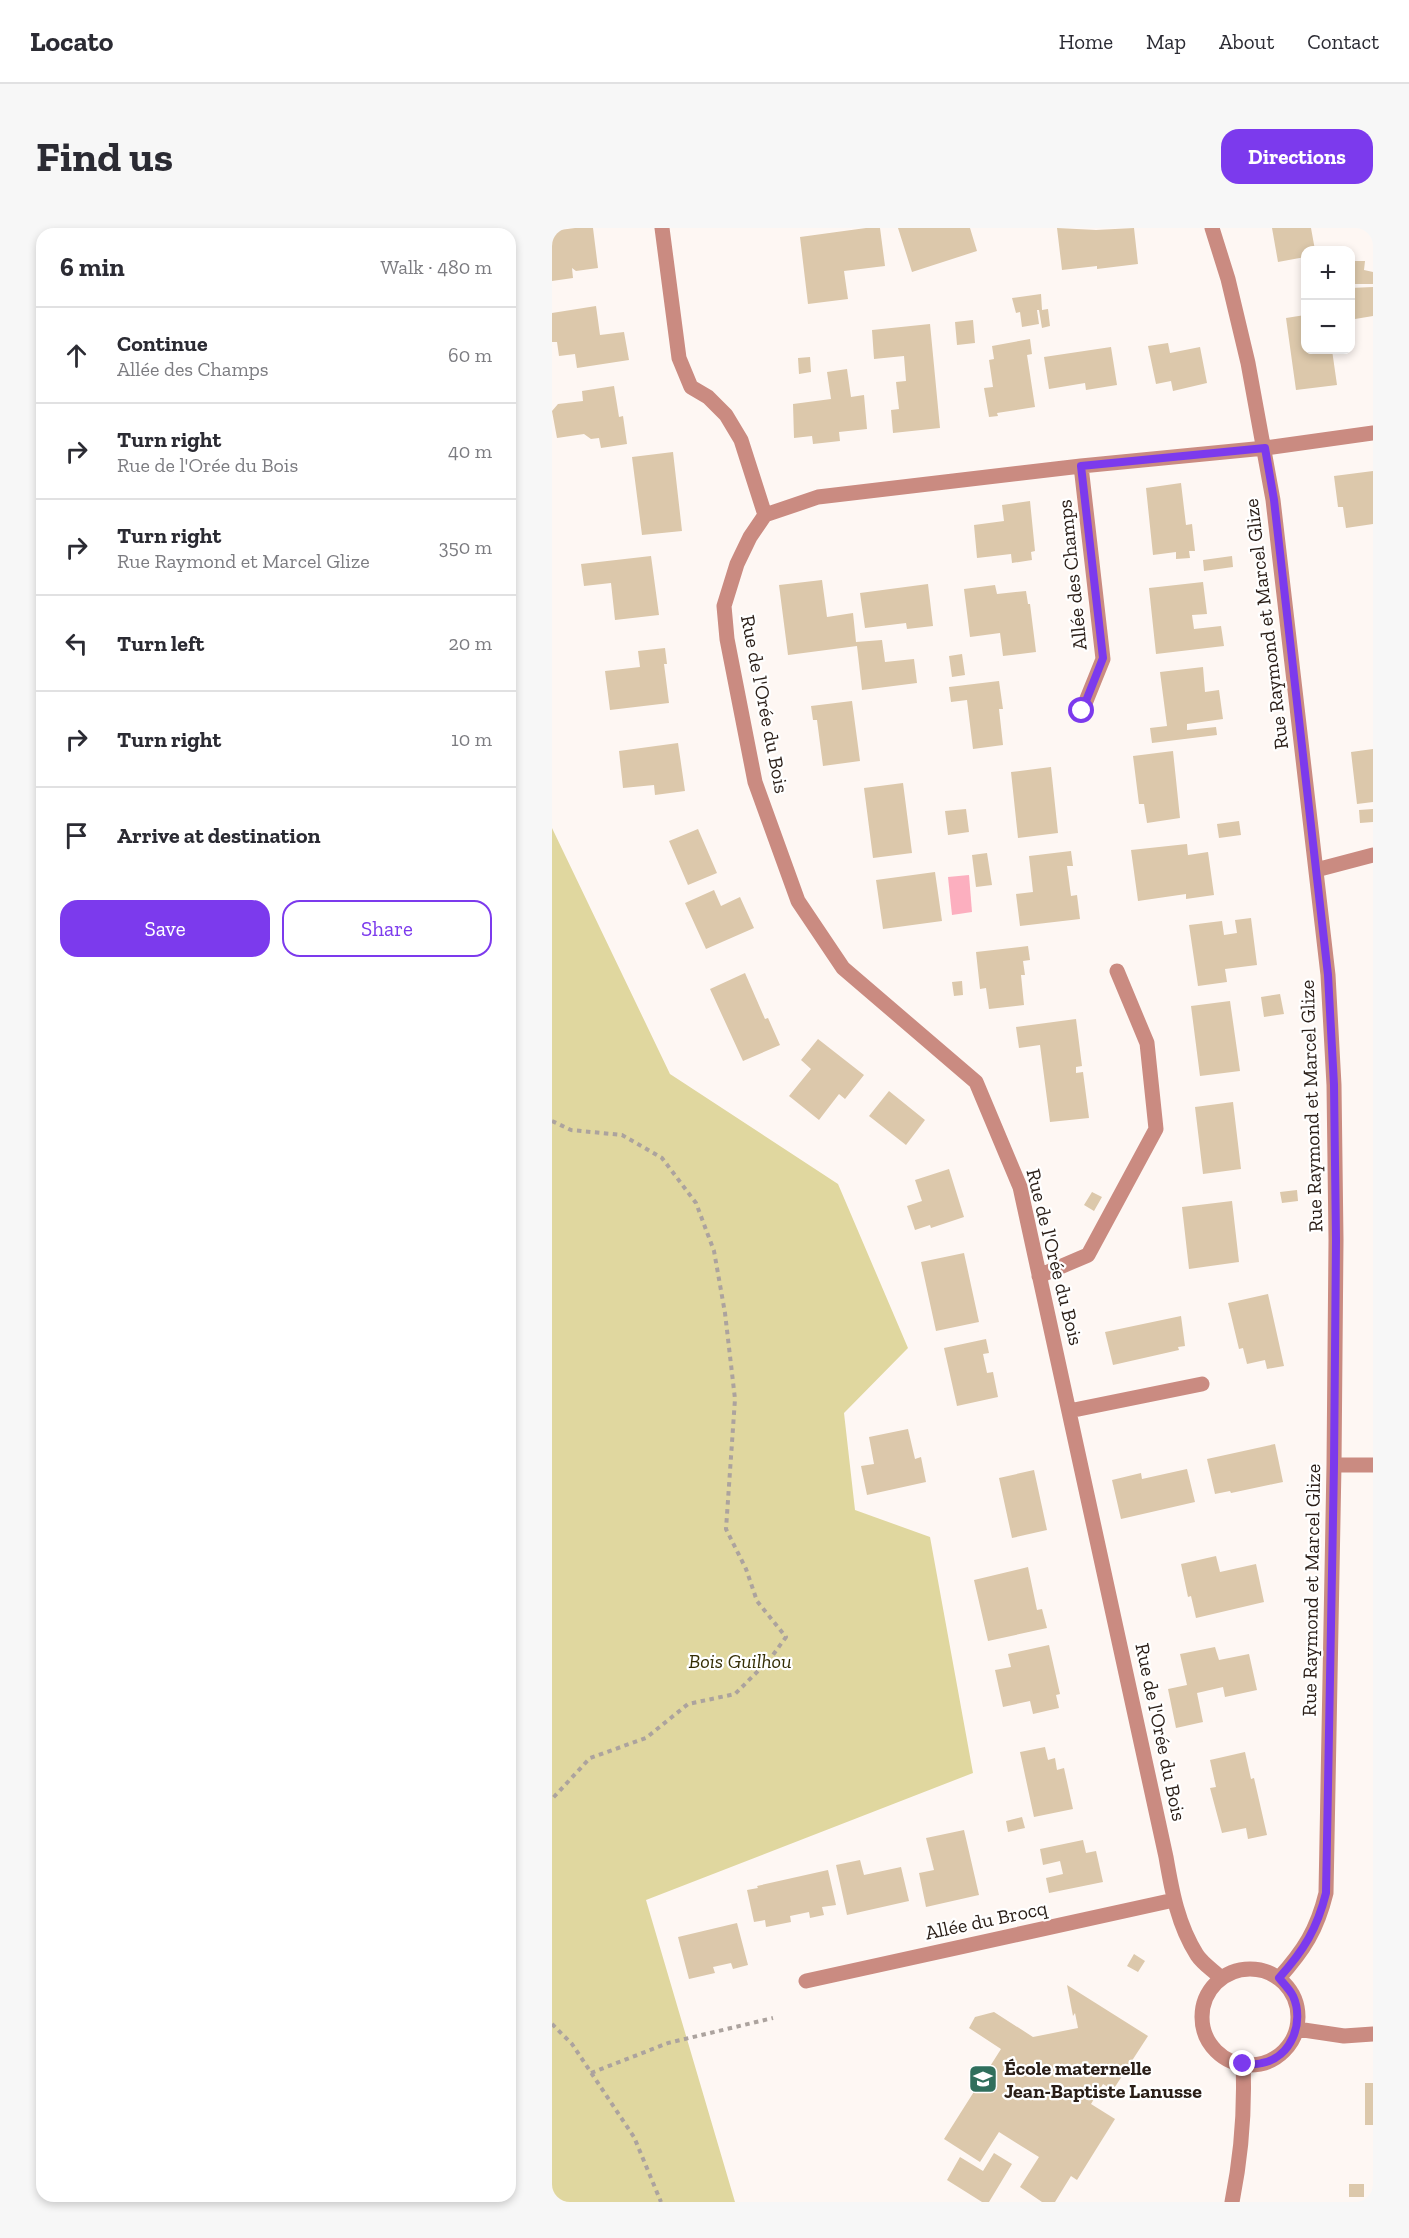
<!DOCTYPE html>
<html lang="en">
<head>
<meta charset="utf-8">
<style>
  :root { --surface:#fff; --page:#f7f7f7; --text:#2b2b33; --muted:#7c7c81; --line:#e1e1e2; --accent:#7c3aed }
  body { margin:0; font-family:"Zilla Slab",serif; background:var(--page); color:var(--text) }
  .controls { position:absolute; right:18px; top:18px; display:grid; overflow:hidden; border-radius:12px; box-shadow:0 3px 9px #0003 }
  .controls button { width:54px; height:54px; display:grid; place-items:center; padding:0; border:0; border-bottom:2px solid var(--line); background:var(--surface); color:var(--text); font:30px sans-serif }
  .stop { position:absolute; width:18px; height:18px; margin:-14px; border:4px solid #7c3aed; border-radius:50%; background:#fff }
  .stop.end { background:#7c3aed; border-color:#fff; box-shadow:0 2px 6px #0008 }
  .list { margin:0; padding:0; list-style:none }
  h2 { display:flex; justify-content:space-between; align-items:center; height:78px; margin:0; padding:0 24px; font-size:26px }
  h2 small { font-size:20px; font-weight:400; color:var(--muted) }
  .list li { display:grid; grid-template-columns:39px 1fr auto; gap:18px; align-items:center; box-sizing:border-box; height:96px; padding:0 24px; border-top:2px solid var(--line) }
  .list b { display:block; font-size:22px; white-space:nowrap }
  .list p { margin:0; font-size:20px; white-space:nowrap; color:var(--muted) }
  .list em { font-size:20px; font-style:normal; color:var(--muted) }
  .actions { display:flex; gap:12px; padding:18px 24px }
  .actions a { flex:1; padding:14px 0; border:2px solid var(--accent); border-radius:18px; text-align:center; font-size:21px; color:var(--accent) }
  .actions .main { background:var(--accent); color:#fff }
  .icon { flex:none; width:33px; height:33px; fill:none; stroke:currentColor; stroke-width:2; stroke-linecap:round; stroke-linejoin:round }
  .map { position:relative; flex:none; width:821px; height:1974px; overflow:hidden; border-radius:18px }
  header { display:flex; align-items:center; gap:36px; box-sizing:border-box; height:84px; padding:0 30px; background:var(--surface); border-bottom:2px solid var(--line) }
  header strong { font-size:28px }
  nav { display:flex; gap:33px; margin-inline-start:auto; font-size:21px }
  .intro { display:flex; align-items:center; justify-content:space-between; box-sizing:border-box; height:144px; padding:0 36px }
  h1 { margin:0; font-size:42px }
  .button { padding:15px 27px; border-radius:18px; background:var(--accent); color:#fff; font-size:21px; font-weight:700 }
  main { display:flex; gap:36px; padding:0 36px }
  aside { flex:1; background:var(--surface); border-radius:18px; box-shadow:0 3px 9px #0003 }
  .map>svg:first-child { display:block }
  .green { fill:#e0d79f }
  .water { fill:#fcafbf }
  .building { fill:#dcc8ab }
  .lines { fill:none; stroke-linecap:round; stroke-linejoin:round }
  .path { stroke:#aca39e; stroke-width:4; stroke-dasharray:4.5 4.5; stroke-linecap:butt }
  .street { stroke:#ca8b81; stroke-width:15 }
  .route { stroke:#7c3aed; stroke-width:8 }
  .labels { text-anchor:middle; dominant-baseline:central; stroke-width:4.5; stroke-linejoin:round; paint-order:stroke }
  .street-label { font-size:20px; fill:#2a1e17; stroke:#fff }
  .park-label { font-size:20px; font-style:italic; fill:#342d04; stroke:#fff }
  .poi-label { font-size:20px; font-weight:bold; fill:#2a1e17; stroke:#fff; text-anchor:start }
</style>
</head>
<body>
<header>
<strong>Locato</strong>
<nav><a>Home</a><a>Map</a><a>About</a><a>Contact</a></nav>
</header>
<div class="intro"><h1>Find us</h1><a class="button">Directions</a></div>
<main>
<aside>
<h2>6 min<small>Walk · 480 m</small></h2>
<ul class="list">
<li><svg class="icon" aria-label="ahead" viewBox="0 0 24 24"><path d="M12 20V5M6 11l6-6 6 6"/></svg><div><b>Continue</b><p>Allée des Champs</p></div><em>60 m</em></li>
<li><svg class="icon" aria-label="right" viewBox="0 0 24 24"><path d="M7 20v-9h11M14 6l5 5-5 5"/></svg><div><b>Turn right</b><p>Rue de l'Orée du Bois</p></div><em>40 m</em></li>
<li><svg class="icon" aria-label="right" viewBox="0 0 24 24"><path d="M7 20v-9h11M14 6l5 5-5 5"/></svg><div><b>Turn right</b><p>Rue Raymond et Marcel Glize</p></div><em>350 m</em></li>
<li><svg class="icon" aria-label="left" viewBox="0 0 24 24"><path d="M17 20v-9H6M10 6l-5 5 5 5"/></svg><div><b>Turn left</b></div><em>20 m</em></li>
<li><svg class="icon" aria-label="right" viewBox="0 0 24 24"><path d="M7 20v-9h11M14 6l5 5-5 5"/></svg><div><b>Turn right</b></div><em>10 m</em></li>
<li><svg class="icon" aria-label="arrive" viewBox="0 0 24 24"><path d="M6 21V4h12l-3 4 3 4H6"/></svg><div><b>Arrive at destination</b></div></li>
</ul>
<div class="actions"><a class="main">Save</a><a>Share</a></div>
</aside>
<div class="map">
<svg width="821" height="1974" viewBox="0 0 821 1974">
  <rect width="100%" height="100%" fill="#fef7f3"/>
  <path class="green" d="M 0,600 L 118,846 L 286,956 L 356,1120 L 292,1185 L 303,1282 L 378,1309 L 421,1545 L 94,1672 L 183,1974 L 0,1974 Z"/>
  <path class="water" d="M 417,647 L 420,684 L 400,687 L 396,649 Z"/>
  <path class="building" d="M 23,0 L 41,0 L 46,40 L 24,43 L 20,40 L 21,50 L 0,53 L 0,3 Z
    M 314,0 L 328,0 L 333,38 L 292,43 L 296,71 L 256,76 L 248,9 Z
    M 346,0 L 418,0 L 425,23 L 360,44 Z
    M 505,0 L 544,2 L 582,0 L 586,36 L 545,41 L 545,38 L 510,42 Z
    M 720,0 L 759,0 L 763,22 L 753,22 L 753,29 L 726,34 Z
    M 798,33 L 813,33 L 812,42 L 821,44 L 821,56 L 798,56 Z
    M 821,59 L 821,88 L 803,91 L 798,60 Z
    M 489,66 L 490,82 L 496,81 L 498,98 L 490,100 L 487,82 L 485,82 L 487,96 L 470,99 L 468,84 L 464,85 L 460,70 Z
    M 44,78 L 48,107 L 72,104 L 77,132 L 25,140 L 23,126 L 7,128 L 5,114 L 0,114 L 0,85 Z
    M 753,87 L 753,122 L 780,122 L 785,157 L 744,162 L 734,90 Z
    M 421,92 L 423,115 L 405,117 L 403,94 Z
    M 378,96 L 388,200 L 341,205 L 339,182 L 347,181 L 344,154 L 354,153 L 352,128 L 322,131 L 320,102 Z
    M 478,111 L 480,126 L 475,127 L 483,179 L 445,185 L 446,188 L 437,189 L 432,160 L 441,159 L 437,132 L 442,131 L 440,118 Z
    M 616,115 L 618,125 L 648,119 L 655,155 L 621,163 L 619,153 L 604,156 L 596,118 Z
    M 559,119 L 565,157 L 534,162 L 533,155 L 497,161 L 492,129 Z
    M 258,129 L 259,144 L 247,146 L 246,130 Z
    M 295,141 L 299,169 L 312,167 L 315,201 L 287,204 L 288,213 L 261,216 L 260,208 L 242,210 L 241,176 L 279,171 L 275,144 Z
    M 62,158 L 67,189 L 71,188 L 75,216 L 49,220 L 47,210 L 39,211 L 32,206 L 5,210 L 0,183 L 6,176 L 31,173 L 30,163 Z
    M 121,224 L 130,303 L 90,307 L 80,229 Z
    M 821,243 L 821,296 L 794,300 L 791,279 L 786,279 L 782,248 Z
    M 629,255 L 634,297 L 640,296 L 643,323 L 637,323 L 638,330 L 624,331 L 624,324 L 601,327 L 594,260 Z
    M 478,273 L 483,323 L 479,324 L 480,332 L 460,335 L 459,326 L 425,330 L 422,297 L 452,293 L 450,277 Z
    M 99,328 L 107,387 L 63,392 L 59,355 L 32,358 L 29,336 Z
    M 680,328 L 681,339 L 652,343 L 651,332 Z
    M 270,352 L 275,389 L 301,385 L 304,414 L 330,412 L 333,434 L 362,431 L 365,455 L 310,462 L 305,418 L 236,427 L 227,357 Z
    M 651,354 L 655,386 L 640,387 L 642,401 L 669,398 L 672,418 L 604,426 L 597,360 Z
    M 376,356 L 381,398 L 355,401 L 354,395 L 313,400 L 308,365 Z
    M 443,357 L 445,366 L 474,363 L 476,376 L 478,376 L 484,424 L 451,428 L 448,405 L 418,409 L 412,361 Z
    M 113,420 L 115,436 L 112,436 L 117,475 L 58,482 L 53,443 L 88,439 L 86,423 Z
    M 410,426 L 413,447 L 400,449 L 397,428 Z
    M 651,439 L 653,464 L 667,462 L 671,491 L 635,496 L 635,502 L 664,499 L 665,507 L 600,515 L 598,500 L 615,498 L 608,444 Z
    M 447,453 L 451,481 L 447,481 L 451,517 L 421,521 L 415,472 L 399,474 L 397,459 Z
    M 300,473 L 308,533 L 271,538 L 265,492 L 261,492 L 259,478 Z
    M 126,515 L 133,563 L 103,567 L 102,557 L 71,560 L 67,523 Z
    M 821,521 L 821,574 L 805,576 L 799,524 Z
    M 621,523 L 628,590 L 595,595 L 592,576 L 587,576 L 581,528 Z
    M 499,539 L 506,605 L 466,610 L 459,544 Z
    M 351,555 L 360,625 L 321,630 L 312,560 Z
    M 414,581 L 417,604 L 396,607 L 393,583 Z
    M 821,581 L 821,594 L 808,595 L 807,582 Z
    M 687,593 L 689,607 L 667,610 L 665,596 Z
    M 146,601 L 165,645 L 136,657 L 117,613 Z
    M 635,616 L 636,627 L 656,624 L 662,667 L 634,671 L 634,666 L 586,673 L 579,622 Z
    M 519,623 L 521,638 L 515,638 L 519,668 L 525,667 L 528,691 L 468,698 L 464,666 L 481,664 L 477,628 Z
    M 435,625 L 440,657 L 424,659 L 420,627 Z
    M 383,644 L 390,693 L 331,701 L 324,652 Z
    M 162,662 L 169,678 L 188,669 L 202,700 L 154,721 L 133,675 Z
    M 699,690 L 705,737 L 673,741 L 675,754 L 646,758 L 637,697 L 670,693 L 672,707 L 685,705 L 683,692 Z
    M 476,718 L 478,732 L 471,733 L 473,747 L 469,747 L 472,777 L 437,781 L 434,760 L 428,761 L 424,724 Z
    M 193,745 L 213,791 L 216,790 L 228,817 L 191,833 L 158,761 Z
    M 410,753 L 411,767 L 402,768 L 400,754 Z
    M 728,766 L 732,786 L 712,789 L 709,769 Z
    M 678,773 L 688,843 L 648,848 L 639,778 Z
    M 524,791 L 530,838 L 524,839 L 524,845 L 531,844 L 537,890 L 498,894 L 488,817 L 467,820 L 464,799 Z
    M 266,811 L 312,847 L 293,871 L 287,866 L 267,892 L 237,868 L 259,841 L 249,832 Z
    M 337,863 L 373,892 L 354,917 L 317,888 Z
    M 681,874 L 689,941 L 651,946 L 643,879 Z
    M 397,941 L 412,989 L 379,1000 L 378,997 L 363,1002 L 355,978 L 370,973 L 363,952 Z
    M 745,962 L 746,973 L 730,975 L 728,964 Z
    M 540,964 L 550,969 L 542,983 L 532,977 Z
    M 680,973 L 687,1034 L 637,1041 L 630,979 Z
    M 412,1025 L 427,1094 L 384,1103 L 369,1034 Z
    M 716,1066 L 732,1138 L 715,1141 L 713,1132 L 695,1136 L 691,1120 L 687,1121 L 676,1075 Z
    M 629,1088 L 633,1118 L 626,1119 L 627,1122 L 561,1137 L 553,1104 Z
    M 434,1111 L 437,1125 L 431,1126 L 435,1145 L 441,1144 L 446,1169 L 405,1178 L 392,1120 Z
    M 356,1201 L 363,1231 L 369,1229 L 374,1254 L 315,1267 L 309,1238 L 322,1236 L 317,1209 Z
    M 723,1216 L 731,1254 L 679,1265 L 678,1263 L 663,1266 L 655,1231 Z
    M 635,1241 L 643,1274 L 569,1291 L 560,1252 L 589,1245 L 590,1251 Z
    M 482,1242 L 495,1302 L 460,1310 L 447,1250 Z
    M 664,1328 L 668,1344 L 704,1336 L 712,1374 L 644,1390 L 639,1368 L 636,1369 L 629,1336 Z
    M 476,1339 L 485,1382 L 490,1381 L 495,1400 L 436,1413 L 422,1352 Z
    M 497,1417 L 508,1466 L 504,1467 L 507,1480 L 481,1486 L 478,1473 L 451,1479 L 443,1442 L 459,1439 L 456,1426 Z
    M 663,1419 L 667,1432 L 697,1426 L 705,1462 L 673,1469 L 671,1459 L 645,1465 L 651,1494 L 624,1500 L 616,1461 L 635,1457 L 628,1426 Z
    M 493,1519 L 496,1532 L 503,1530 L 505,1542 L 512,1540 L 521,1581 L 482,1589 L 468,1524 Z
    M 693,1524 L 699,1551 L 702,1550 L 715,1607 L 696,1611 L 694,1600 L 670,1605 L 658,1560 L 664,1559 L 658,1532 Z
    M 470,1589 L 473,1600 L 456,1604 L 454,1593 Z
    M 412,1602 L 427,1667 L 374,1679 L 367,1645 L 382,1642 L 374,1610 Z
    M 531,1612 L 534,1625 L 544,1623 L 551,1654 L 497,1665 L 494,1650 L 511,1646 L 508,1633 L 491,1637 L 488,1621 Z
    M 308,1632 L 312,1647 L 349,1639 L 357,1673 L 295,1687 L 284,1637 Z
    M 276,1642 L 284,1677 L 270,1679 L 272,1687 L 258,1690 L 257,1684 L 238,1688 L 239,1694 L 214,1699 L 213,1692 L 202,1694 L 195,1662 L 206,1660 L 205,1658 Z
    M 185,1695 L 196,1737 L 181,1741 L 179,1735 L 161,1739 L 163,1745 L 137,1751 L 126,1709 Z
    M 582,1726 L 593,1733 L 586,1744 L 575,1738 Z
    M 515,1757 L 596,1808 L 561,1862 L 551,1856 L 539,1876 L 563,1891 L 543,1923 L 525,1952 L 519,1948 L 503,1974 L 490,1974 L 468,1959 L 487,1929 L 447,1904 L 428,1934 L 392,1911 L 449,1821 L 417,1800 L 423,1789 L 442,1784 L 481,1809 L 526,1800 L 523,1785 L 521,1788 Z
    M 813,1855 L 821,1855 L 821,1897 L 813,1897 Z
    M 442,1925 L 460,1936 L 437,1974 L 430,1974 L 395,1952 L 408,1929 L 431,1943 Z
    M 797,1956 L 812,1956 L 812,1969 L 797,1969 Z"/>
  <g class="lines">
    <path class="path" d="M 0,893 L 19,902 L 70,907 L 110,930 L 144,975 L 162,1023 L 173,1085 L 183,1171 L 174,1301 L 194,1341 L 205,1373 L 234,1409 L 218,1431 L 183,1466 L 136,1476 L 94,1510 L 38,1530 L 0,1571
      M 0,1796 L 20,1816 L 82,1909 L 109,1974
      M 39,1845 L 116,1815 L 221,1790"/>
    <path class="street" d="M 110,0 L 127,130 L 139,159 L 156,169 L 174,187 L 189,212 L 213,287
      M 660,0 L 676,51 L 696,135 L 721,272 L 776,747 L 782,857 L 784,1012 L 782,1237 L 774,1665 C 765,1702 752,1722 727,1750
      M 529,238 L 551,431 L 530,483
      M 764,642 L 821,627
      M 487,1048 L 536,1027 L 604,901 L 595,815 L 565,743
      M 517,1183 L 650,1156
      M 782,1237 L 821,1237
      M650 1789a48 48 0 1 1 96 0a48 48 0 1 1-96 0Z
      M 669,1750 C 662,1743 651,1736 645,1727 C 626,1697 620,1664 614,1629 L 468,959 L 424,854 L 291,740 L 246,673 L 203,554 L 175,411 L 172,378 L 185,336 L 198,309 L 213,287 L 266,269 L 529,238 L 713,220 L 821,205
      M 254,1753 L 622,1672
      M 745,1801 L 792,1808 L 821,1806
      M 680,1974 C 689,1929 693,1882 691,1836"/>
  </g>
  <g class="lines">
    <path class="route" d="M 530,483 L 551,430 L 529,238 L 713,220 L 722,272 L 776,747 L 782,857 L 784,1012 L 782,1237 L 774,1665 C 765,1701 752,1722 727,1750 C 732,1756 738,1762 741,1768 C 753,1794 739,1830 710,1835 C 704,1837 697,1836 691,1836"/>
  </g>
  <defs>
    <g id="school-square" transform="scale(1.5)"><rect x="-9" y="-9" width="18" height="18" rx="4" fill="#306f5c" stroke="#fff"/><path d="M0-5L7-2L0 1L-7-2ZM-4 1L0 2.5L4 1V4Q0 6-4 4Z" fill="#fff"/></g>
  </defs>
  <g fill-rule="evenodd">
    <use href="#school-square" x="431" y="1851"/>
  </g>
  <g class="labels">
    <g class="street-label">
      <text transform="translate(520 347) rotate(-96)">Allée des Champs</text>
      <text transform="translate(714 396) rotate(-97)">Rue Raymond et Marcel Glize</text>
      <text transform="translate(213 476) rotate(79)">Rue de l'Orée du Bois</text>
      <text transform="translate(759 878) rotate(-92)">Rue Raymond et Marcel Glize</text>
      <text transform="translate(503 1029) rotate(76)">Rue de l'Orée du Bois</text>
      <text transform="translate(759 1362) rotate(-89)">Rue Raymond et Marcel Glize</text>
      <text transform="translate(609 1504) rotate(78)">Rue de l'Orée du Bois</text>
      <text transform="translate(434 1692) rotate(-12)">Allée du Brocq</text>
    </g>
    <g class="park-label">
      <text x="188" y="1433">Bois Guilhou</text>
    </g>
    <g class="poi-label">
      <text x="452" y="1840">École maternelle<tspan x="452" dy="23">Jean-Baptiste Lanusse</tspan></text>
    </g>
  </g>
</svg>
<div class="controls">
<button>+</button>
<button>−</button>
</div>
<div class="stop" style="left:530px;top:483px"></div>
<div class="stop end" style="left:691px;top:1836px"></div>
</div>
</main>
</body>
</html>
